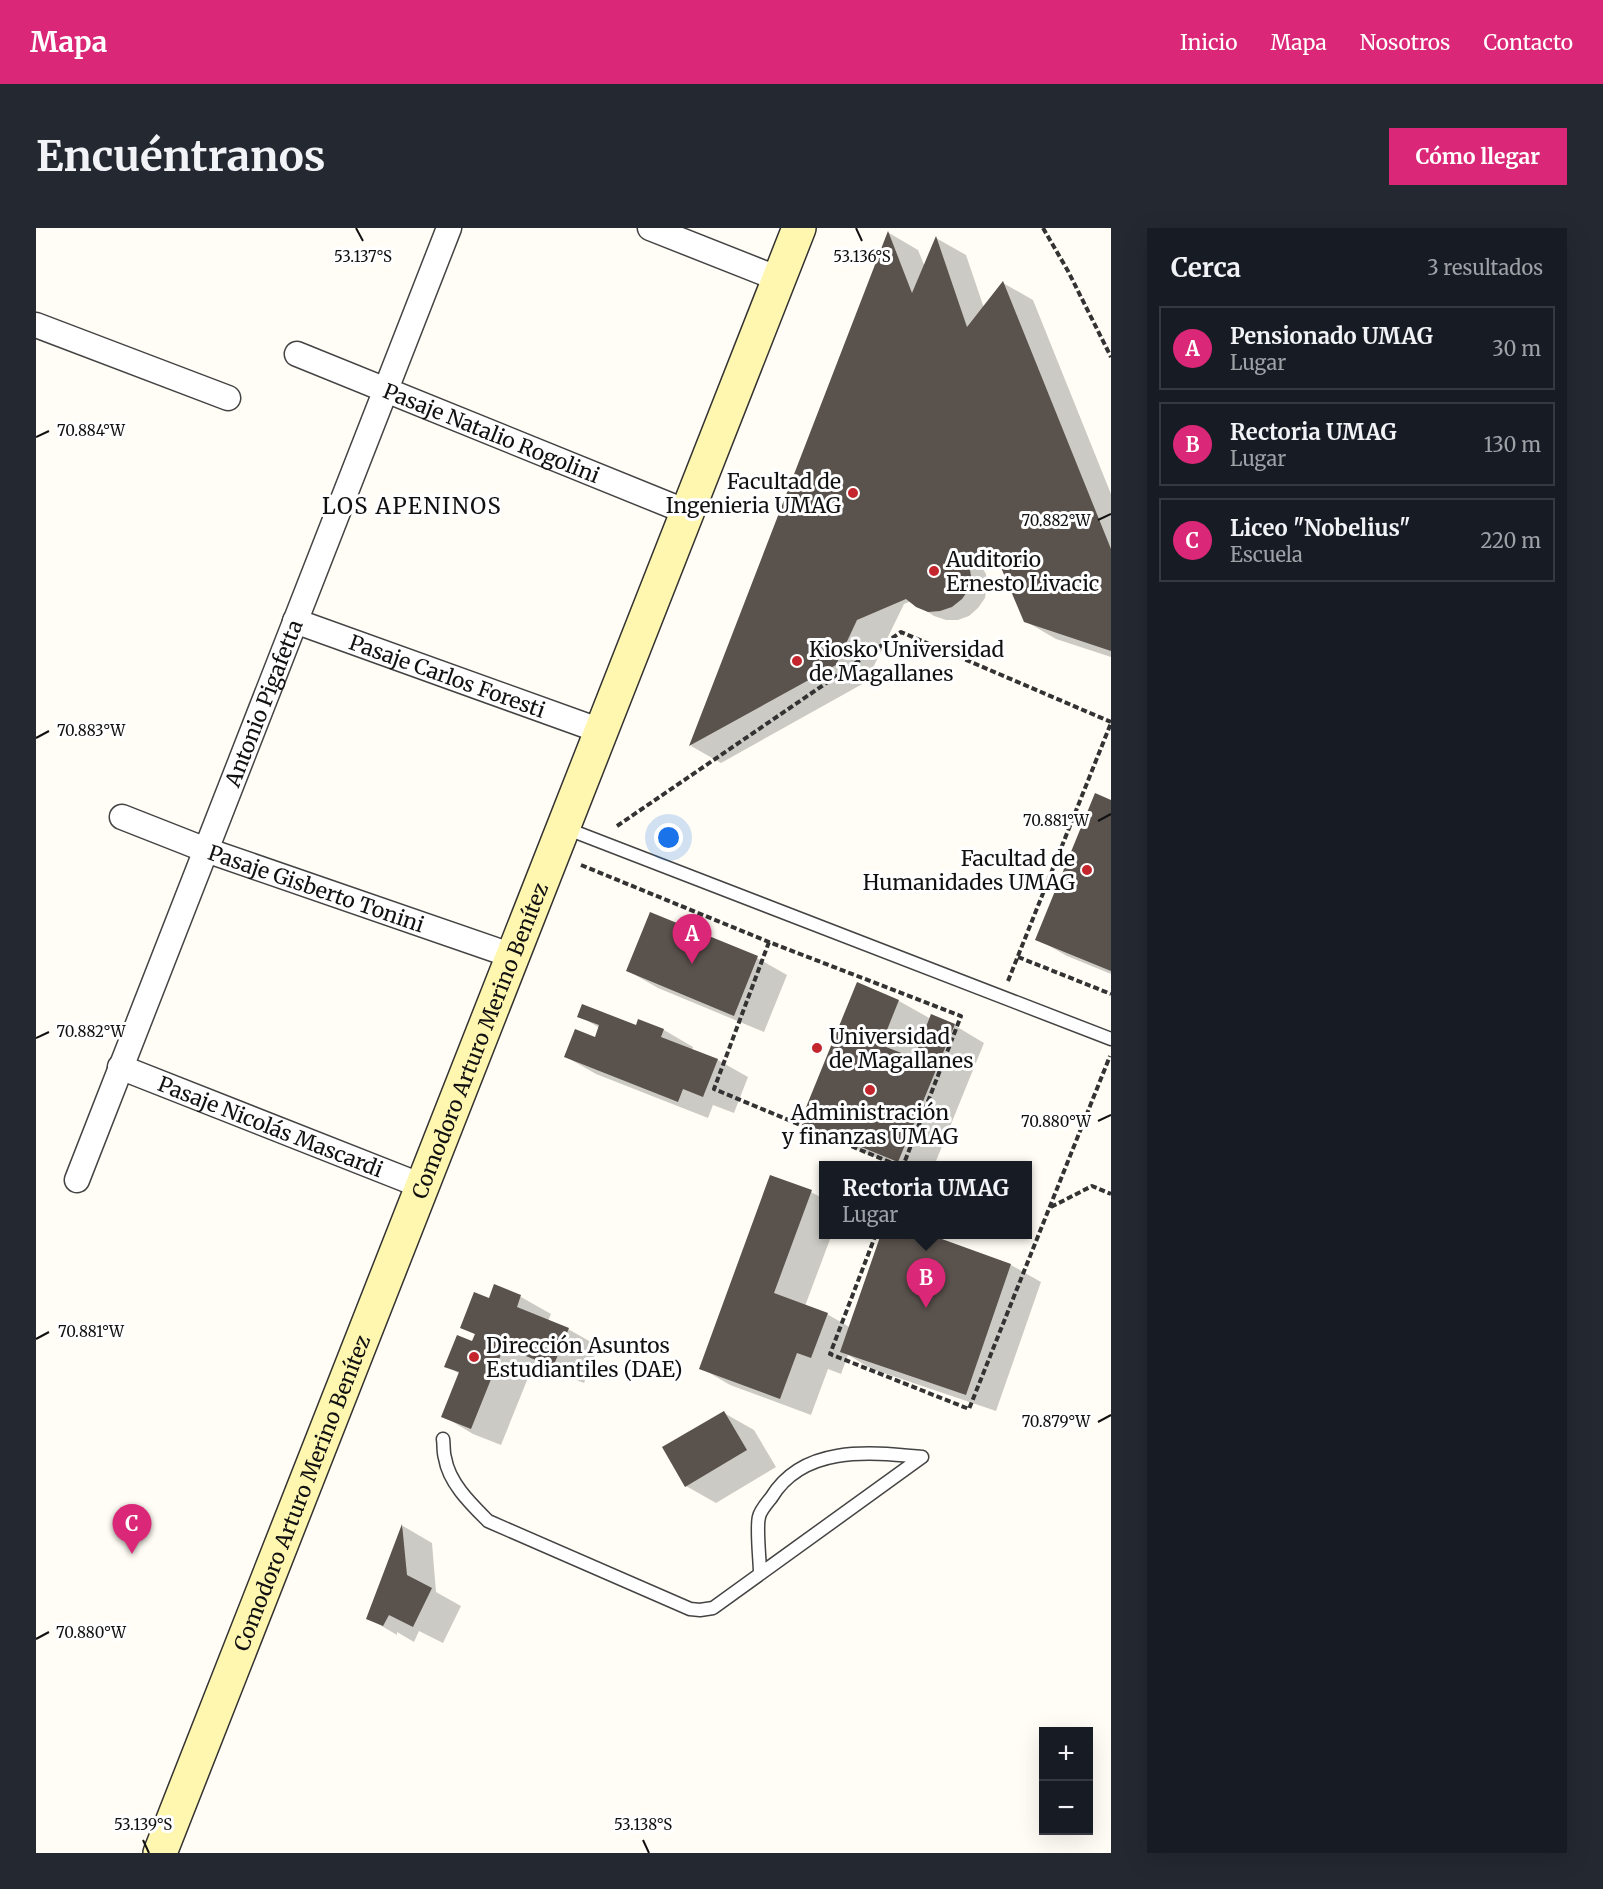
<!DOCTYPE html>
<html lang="es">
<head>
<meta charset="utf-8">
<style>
  :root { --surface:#171b24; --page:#242831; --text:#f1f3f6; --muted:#9ea1a6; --line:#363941; --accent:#db2777 }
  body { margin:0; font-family:Merriweather,serif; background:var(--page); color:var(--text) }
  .controls { position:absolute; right:18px; bottom:18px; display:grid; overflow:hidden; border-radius:0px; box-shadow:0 6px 24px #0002 }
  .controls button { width:54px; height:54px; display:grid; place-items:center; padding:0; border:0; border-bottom:2px solid var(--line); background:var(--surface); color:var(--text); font:30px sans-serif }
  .you { position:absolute; left:633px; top:610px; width:21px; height:21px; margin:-15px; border:4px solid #fff; border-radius:50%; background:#1a73e8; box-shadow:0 0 0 9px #1a73e833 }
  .badge { display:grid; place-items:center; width:39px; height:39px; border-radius:50%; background:var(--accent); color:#fff; font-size:20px; font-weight:700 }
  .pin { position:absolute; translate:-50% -50px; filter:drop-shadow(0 2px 3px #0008) }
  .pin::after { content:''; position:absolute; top:32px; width:21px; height:18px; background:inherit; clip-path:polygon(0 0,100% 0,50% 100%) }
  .popup { position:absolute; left:783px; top:933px; width:213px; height:78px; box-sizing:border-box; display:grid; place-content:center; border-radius:0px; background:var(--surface); filter:drop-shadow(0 2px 4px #0005); font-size:20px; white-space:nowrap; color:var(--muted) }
  .popup b { font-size:22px; color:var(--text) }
  .popup::after { content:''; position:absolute; left:50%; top:100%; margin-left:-12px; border:12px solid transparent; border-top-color:var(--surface) }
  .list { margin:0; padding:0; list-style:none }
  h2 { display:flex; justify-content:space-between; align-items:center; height:78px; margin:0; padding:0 24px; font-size:26px }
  h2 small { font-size:20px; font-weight:400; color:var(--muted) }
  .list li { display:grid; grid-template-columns:39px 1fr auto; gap:18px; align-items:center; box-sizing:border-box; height:84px; margin:0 12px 12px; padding:0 12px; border:2px solid var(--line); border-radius:0px }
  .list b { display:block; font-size:22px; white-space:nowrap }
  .list p { margin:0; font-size:20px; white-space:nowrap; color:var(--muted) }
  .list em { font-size:20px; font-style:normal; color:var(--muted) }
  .map { position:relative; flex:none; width:1075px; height:1625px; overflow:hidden; border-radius:0px }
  header { display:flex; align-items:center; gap:36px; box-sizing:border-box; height:84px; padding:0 30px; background:var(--accent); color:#fff }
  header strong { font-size:28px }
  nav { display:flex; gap:33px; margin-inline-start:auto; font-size:21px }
  .intro { display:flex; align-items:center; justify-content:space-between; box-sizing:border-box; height:144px; padding:0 36px }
  h1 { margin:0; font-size:42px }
  .button { padding:15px 27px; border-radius:0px; background:var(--accent); color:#fff; font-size:21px; font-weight:700 }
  main { display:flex; gap:36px; padding:0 36px }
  aside { flex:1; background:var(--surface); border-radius:0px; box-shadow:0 6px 24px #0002 }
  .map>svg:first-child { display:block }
  .shadow { fill:#0003 }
  .building { fill:#5a524d }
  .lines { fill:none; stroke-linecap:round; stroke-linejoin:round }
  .service-casing { stroke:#444; stroke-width:15 }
  .minor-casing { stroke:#444; stroke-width:27 }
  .secondary-casing { stroke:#333; stroke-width:36 }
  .path { stroke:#333; stroke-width:4; stroke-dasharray:6 3; stroke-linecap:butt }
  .service { stroke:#fff; stroke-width:12 }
  .minor { stroke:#fff; stroke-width:24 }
  .secondary { stroke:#fff6b0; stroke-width:33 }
  .ticks { fill:none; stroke:#111; stroke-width:2 }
  .poi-dot { fill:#c4262e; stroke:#fff; stroke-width:2 }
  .labels { text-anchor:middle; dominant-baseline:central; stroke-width:6; stroke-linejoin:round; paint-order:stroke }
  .street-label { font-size:21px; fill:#111; stroke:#fff }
  .poi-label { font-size:21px; fill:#111; stroke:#fff; text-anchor:start }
  .neighbourhood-label { font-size:22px; letter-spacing:1.5px; fill:#111; stroke:#fff }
  .ticks-label { font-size:15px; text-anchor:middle; fill:#111; stroke:#fff; stroke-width:6; stroke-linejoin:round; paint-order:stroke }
</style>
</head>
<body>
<header>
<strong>Mapa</strong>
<nav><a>Inicio</a><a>Mapa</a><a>Nosotros</a><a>Contacto</a></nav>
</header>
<div class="intro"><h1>Encuéntranos</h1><a class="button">Cómo llegar</a></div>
<main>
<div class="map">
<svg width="1075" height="1625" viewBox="0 0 1075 1625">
  <rect width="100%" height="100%" fill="#fffdf5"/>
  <path class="shadow" d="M 853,5 L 882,22 L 889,39 L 900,10 L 930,27 L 948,80 L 967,55 L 997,72 L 1075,266 L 1075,429 L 1020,411 L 989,393 L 964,333 L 947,341 L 950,346 L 951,358 L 949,370 L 942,380 L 933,388 L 922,392 L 910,392 L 898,388 L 875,373 L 868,376 L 830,454 L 685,535 L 655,518 Z
    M 1059,567 L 1075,574 L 1075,746 L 1031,728 L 1001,711 Z
    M 721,730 L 751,747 L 728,804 L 622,760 L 592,743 Z
    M 822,756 L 863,773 L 895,791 L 918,797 L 948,815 L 898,938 L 861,938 L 796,911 L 766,893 Z
    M 543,788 L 600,799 L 628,802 L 657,819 L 656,822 L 682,832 L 712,849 L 698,885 L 677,877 L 672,890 L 560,846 L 530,829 L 560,811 L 564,800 Z
    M 775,964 L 788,971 L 788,1006 L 796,1006 L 769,1078 L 791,1086 L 815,1100 L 975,1037 L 1005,1054 L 960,1183 L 836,1141 L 812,1127 L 805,1146 L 792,1141 L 775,1187 L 694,1157 L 665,1140 Z
    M 459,1058 L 485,1069 L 515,1086 L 512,1093 L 532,1101 L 562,1118 L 548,1155 L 498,1135 L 465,1217 L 437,1206 L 407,1188 L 424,1146 L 410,1138 L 437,1115 L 440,1107 L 426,1099 L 454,1072 Z
    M 688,1185 L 718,1202 L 740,1239 L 680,1275 L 650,1258 Z
    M 367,1298 L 396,1315 L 400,1364 L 425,1378 L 407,1415 L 383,1403 L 378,1414 L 361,1404 L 361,1407 L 332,1390 Z"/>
  <path class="building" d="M 852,3 L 876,65 L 900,8 L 931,99 L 967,53 L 1075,321 L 1075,423 L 988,394 L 961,330 L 934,342 L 935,348 L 933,361 L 926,371 L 916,379 L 904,383 L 892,384 L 880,379 L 870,371 L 821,392 L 800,437 L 653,518 Z
    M 1059,565 L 1075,572 L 1075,743 L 999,712 Z
    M 614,684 L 722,728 L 698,788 L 590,743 Z
    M 821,754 L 863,772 L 845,817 L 878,830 L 895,786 L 919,796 L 862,934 L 764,894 Z
    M 546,776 L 600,797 L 602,791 L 628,801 L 625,809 L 682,831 L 667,869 L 647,861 L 642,874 L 528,829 L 539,801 L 559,809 L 563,797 L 541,789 Z
    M 734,947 L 776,962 L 738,1065 L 792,1085 L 775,1130 L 761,1125 L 744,1171 L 663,1141 Z
    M 845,1006 L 892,1006 L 975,1036 L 930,1167 L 804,1124 Z
    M 458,1056 L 485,1067 L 481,1079 L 533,1100 L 517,1139 L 468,1119 L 435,1201 L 405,1189 L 423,1144 L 408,1139 L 421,1107 L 436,1113 L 439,1106 L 424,1100 L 438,1064 L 453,1070 Z
    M 688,1183 L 711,1222 L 649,1259 L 626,1219 Z
    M 366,1296 L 371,1347 L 396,1360 L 377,1399 L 353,1387 L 347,1398 L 330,1391 Z"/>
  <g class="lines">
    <g class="service-casing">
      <path id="service" d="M 529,600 L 1075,811
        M 407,1211 C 408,1217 407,1224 409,1230 C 413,1255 435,1276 452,1293 L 654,1381 L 664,1382 L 677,1380 L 886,1229
        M 724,1345 C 724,1333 720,1299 723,1289 C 724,1283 731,1275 735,1270 C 767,1217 833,1224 886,1229"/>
    </g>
    <g class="minor-casing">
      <g id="minor">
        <path d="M 614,0 L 743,51"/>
        <path d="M 0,97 L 192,170"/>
        <path id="s1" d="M 261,126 L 651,284"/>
        <path id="s2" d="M 259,393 L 565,503"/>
        <path id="s3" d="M 86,589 L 170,622 L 477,728"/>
        <path id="s4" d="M 84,839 L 386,958"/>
        <path id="s5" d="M 41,952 L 413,0"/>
      </g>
    </g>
    <g class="secondary-casing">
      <g id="secondary">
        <path id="s6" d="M 124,1625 L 763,0"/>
      </g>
    </g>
    <path class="path" d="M 1007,0 L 1032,43 L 1075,129
      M 581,598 L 865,404 L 1075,494
      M 545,637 L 733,714 L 925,788 L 867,938
      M 733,714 L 678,861 L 863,938
      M 982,729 L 1075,766
      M 972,753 L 1075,495
      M 1015,979 L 1056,958 L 1075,966
      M 840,1006 L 794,1126 L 933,1181 L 1074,828"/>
    <use href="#service" class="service"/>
    <use href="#minor" class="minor"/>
    <use href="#secondary" class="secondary"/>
  </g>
  <path class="ticks" d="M 320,0 L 327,13M 820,0 L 826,13M 0,209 L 13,203M 1062,292 L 1075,286M 0,510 L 13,503M 1062,593 L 1075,586M 0,810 L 13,804M 1062,893 L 1075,887M 0,1111 L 13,1104M 1062,1194 L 1075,1187M 0,1411 L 13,1404M 107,1612 L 113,1625M 607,1612 L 613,1625"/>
  <g class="poi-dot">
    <circle cx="817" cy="265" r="6"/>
    <circle cx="898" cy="343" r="6"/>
    <circle cx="761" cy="433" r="6"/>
    <circle cx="1051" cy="642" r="6"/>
    <circle cx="781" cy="820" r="6"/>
    <circle cx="834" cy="862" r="6"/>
    <circle cx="438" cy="1129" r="6"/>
  </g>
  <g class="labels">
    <g class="street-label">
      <text stroke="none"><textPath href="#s1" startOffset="210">Pasaje Natalio Rogolini</textPath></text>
      <text stroke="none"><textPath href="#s2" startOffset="162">Pasaje Carlos Foresti</textPath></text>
      <text stroke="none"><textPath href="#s5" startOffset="512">Antonio Pigafetta</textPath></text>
      <text stroke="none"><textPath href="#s3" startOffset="207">Pasaje Gisberto Tonini</textPath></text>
      <text stroke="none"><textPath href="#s6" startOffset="873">Comodoro Arturo Merino Benítez</textPath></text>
      <text stroke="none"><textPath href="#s4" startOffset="162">Pasaje Nicolás Mascardi</textPath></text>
      <text stroke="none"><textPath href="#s6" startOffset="387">Comodoro Arturo Merino Benítez</textPath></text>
    </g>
    <g class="poi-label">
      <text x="805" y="253" text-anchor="end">Facultad de<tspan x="805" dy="24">Ingenieria UMAG</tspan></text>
      <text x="910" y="331">Auditorio<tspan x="910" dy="24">Ernesto Livacic</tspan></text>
      <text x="773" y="421">Kiosko Universidad<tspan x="773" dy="24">de Magallanes</tspan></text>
      <text x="1039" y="630" text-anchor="end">Facultad de<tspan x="1039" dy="24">Humanidades UMAG</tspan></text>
      <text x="793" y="808">Universidad<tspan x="793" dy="24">de Magallanes</tspan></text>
      <text x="834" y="884" text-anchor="middle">Administración<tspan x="834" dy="24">y finanzas UMAG</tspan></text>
      <text x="450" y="1117">Dirección Asuntos<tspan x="450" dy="24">Estudiantiles (DAE)</tspan></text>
    </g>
    <g class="neighbourhood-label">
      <text x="376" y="278">LOS APENINOS</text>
    </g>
  </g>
  <g class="ticks-label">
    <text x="327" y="34">53.137°S</text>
    <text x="826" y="34">53.136°S</text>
    <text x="55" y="208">70.884°W</text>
    <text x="1020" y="298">70.882°W</text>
    <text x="55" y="508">70.883°W</text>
    <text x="1020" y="598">70.881°W</text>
    <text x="55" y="809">70.882°W</text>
    <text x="1020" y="899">70.880°W</text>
    <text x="55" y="1109">70.881°W</text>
    <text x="1020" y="1199">70.879°W</text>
    <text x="55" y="1410">70.880°W</text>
    <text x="107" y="1602">53.139°S</text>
    <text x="607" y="1602">53.138°S</text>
  </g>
</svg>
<div class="controls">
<button>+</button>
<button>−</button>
</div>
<div class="you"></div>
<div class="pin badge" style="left:656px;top:736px">A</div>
<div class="pin badge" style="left:890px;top:1080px">B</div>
<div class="popup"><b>Rectoria UMAG</b>Lugar</div>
<div class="pin badge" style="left:96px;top:1326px">C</div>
</div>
<aside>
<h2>Cerca<small>3 resultados</small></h2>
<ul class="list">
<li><span class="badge">A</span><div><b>Pensionado UMAG</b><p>Lugar</p></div><em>30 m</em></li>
<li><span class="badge">B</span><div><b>Rectoria UMAG</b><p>Lugar</p></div><em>130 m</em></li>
<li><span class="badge">C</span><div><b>Liceo &quot;Nobelius&quot;</b><p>Escuela</p></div><em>220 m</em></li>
</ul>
</aside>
</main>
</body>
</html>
